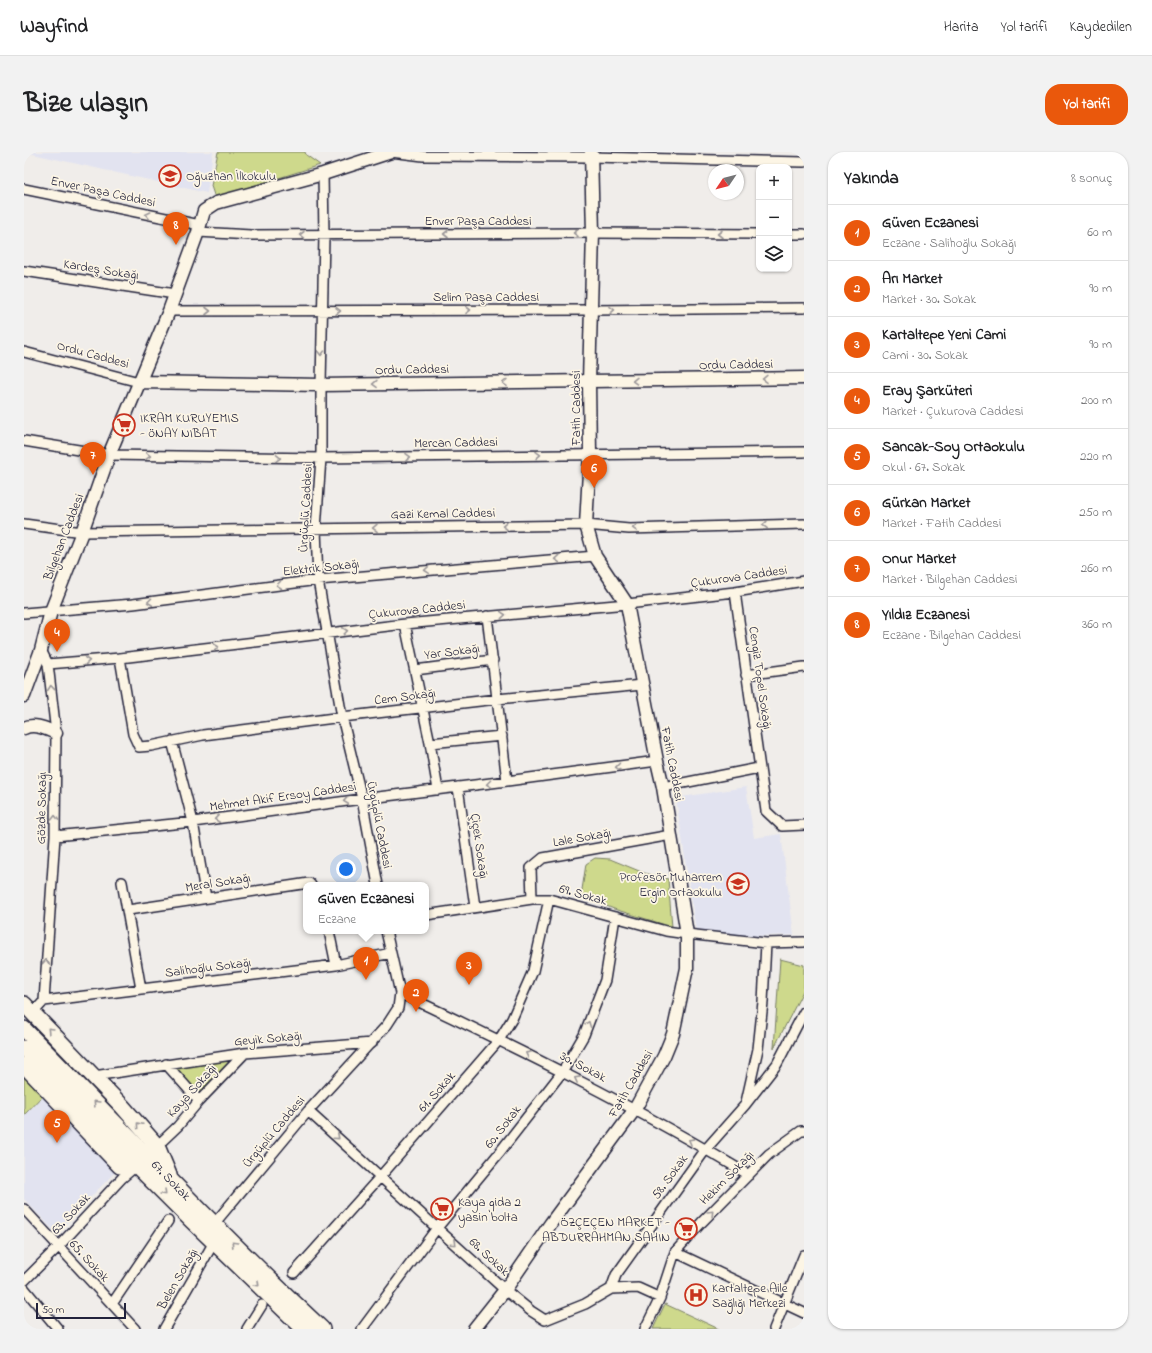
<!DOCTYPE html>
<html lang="tr">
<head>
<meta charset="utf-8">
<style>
  :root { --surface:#fff; --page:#f2f2f2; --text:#202124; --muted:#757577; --line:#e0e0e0; --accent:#ea580c }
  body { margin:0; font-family:"Indie Flower",sans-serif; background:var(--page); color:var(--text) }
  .controls { position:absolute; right:12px; top:12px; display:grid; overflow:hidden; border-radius:8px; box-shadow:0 1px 3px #0004 }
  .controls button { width:36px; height:36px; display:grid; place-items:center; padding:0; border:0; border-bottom:1px solid var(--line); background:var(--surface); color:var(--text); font:20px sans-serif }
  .compass { position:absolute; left:684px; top:12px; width:36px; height:36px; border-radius:50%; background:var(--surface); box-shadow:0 1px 3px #0004; rotate:235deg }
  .scale { position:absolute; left:12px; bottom:10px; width:90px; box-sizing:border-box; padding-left:4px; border:2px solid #22223b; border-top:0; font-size:11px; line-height:14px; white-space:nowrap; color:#22223b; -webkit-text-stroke:3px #fcf5e5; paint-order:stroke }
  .you { position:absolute; left:322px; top:717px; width:14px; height:14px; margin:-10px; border:3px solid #fff; border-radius:50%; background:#1a73e8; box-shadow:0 0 0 6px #1a73e833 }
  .badge { display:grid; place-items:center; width:26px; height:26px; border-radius:50%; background:var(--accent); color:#fff; font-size:13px; font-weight:700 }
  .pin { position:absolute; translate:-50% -33px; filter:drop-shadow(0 1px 2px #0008) }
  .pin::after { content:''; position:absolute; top:21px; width:14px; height:12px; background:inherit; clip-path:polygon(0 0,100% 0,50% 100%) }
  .popup { position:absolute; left:279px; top:730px; width:126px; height:52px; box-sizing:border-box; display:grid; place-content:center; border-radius:8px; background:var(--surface); filter:drop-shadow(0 1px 3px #0005); font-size:13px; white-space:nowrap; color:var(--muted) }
  .popup b { font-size:15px; color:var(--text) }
  .popup::after { content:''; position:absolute; left:50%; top:100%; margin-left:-8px; border:8px solid transparent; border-top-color:var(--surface) }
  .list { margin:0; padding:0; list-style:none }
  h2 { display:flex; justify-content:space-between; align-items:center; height:52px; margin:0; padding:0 16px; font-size:17px }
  h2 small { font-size:13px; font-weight:400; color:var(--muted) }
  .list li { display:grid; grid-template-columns:26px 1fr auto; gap:12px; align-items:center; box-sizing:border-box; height:56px; padding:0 16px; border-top:1px solid var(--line) }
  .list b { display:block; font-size:15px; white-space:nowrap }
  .list p { margin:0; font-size:13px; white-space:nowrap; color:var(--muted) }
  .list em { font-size:13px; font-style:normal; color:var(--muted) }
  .icon { flex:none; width:22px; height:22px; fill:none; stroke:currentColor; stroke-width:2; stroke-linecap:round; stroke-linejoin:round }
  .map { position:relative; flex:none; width:780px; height:1177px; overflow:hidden; border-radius:16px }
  header { display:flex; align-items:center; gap:24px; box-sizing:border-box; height:56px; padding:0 20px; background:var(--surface); border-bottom:1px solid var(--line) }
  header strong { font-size:19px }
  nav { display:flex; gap:22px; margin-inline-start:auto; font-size:14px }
  .intro { display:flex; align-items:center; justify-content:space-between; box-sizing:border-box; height:96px; padding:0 24px }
  h1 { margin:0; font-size:28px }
  .button { padding:10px 18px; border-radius:16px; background:var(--accent); color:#fff; font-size:14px; font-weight:700 }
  main { display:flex; gap:24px; padding:0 24px }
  aside { flex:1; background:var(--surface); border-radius:16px; box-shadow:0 1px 3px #0004 }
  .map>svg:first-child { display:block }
  .built { fill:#e2e3f0 }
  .green { fill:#ced98c; stroke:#787e64 }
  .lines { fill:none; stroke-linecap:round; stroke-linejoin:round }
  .minor-casing { stroke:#22223b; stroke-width:12 }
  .tertiary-casing { stroke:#22223b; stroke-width:15 }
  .primary-casing { stroke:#22223b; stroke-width:18 }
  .minor { stroke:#fcf5e5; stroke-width:9 }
  .tertiary { stroke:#fcf5e5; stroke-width:12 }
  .primary { stroke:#fcf5e5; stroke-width:15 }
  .oneway { stroke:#9a9698 }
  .labels { text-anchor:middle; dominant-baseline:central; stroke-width:3.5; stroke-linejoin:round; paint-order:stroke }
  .poi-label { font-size:13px; fill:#22223b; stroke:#fcf5e5; text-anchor:start }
  .street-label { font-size:13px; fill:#22223b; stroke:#fcf5e5 }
</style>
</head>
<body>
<header>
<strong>Wayfind</strong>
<nav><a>Harita</a><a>Yol tarifi</a><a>Kaydedilen</a></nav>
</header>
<div class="intro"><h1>Bize ulaşın</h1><a class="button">Yol tarifi</a></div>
<main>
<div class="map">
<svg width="780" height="1177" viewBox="0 0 780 1177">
  <rect width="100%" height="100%" fill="#f0edea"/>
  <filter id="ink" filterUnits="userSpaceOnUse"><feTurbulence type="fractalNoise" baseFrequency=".025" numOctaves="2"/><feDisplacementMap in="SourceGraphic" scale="8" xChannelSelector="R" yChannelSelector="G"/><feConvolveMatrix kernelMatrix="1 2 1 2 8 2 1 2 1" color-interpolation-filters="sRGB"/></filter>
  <g filter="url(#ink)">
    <path class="built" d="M 0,0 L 189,0 L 183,41 Z
      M 722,635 L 730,686 L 757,682 L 770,783 L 728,784 L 672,779 L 652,646 Z
      M 20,942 L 92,1019 L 32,1081 L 0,1047 L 0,963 Z"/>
    <path class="green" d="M 194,0 L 281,0 L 282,3 L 296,13 L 191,46 L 187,34 Z
      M 571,706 L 586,707 L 620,721 L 644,727 L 648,775 L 590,757 L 557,744 L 562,712 Z
      M 756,807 L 780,813 L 780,837 L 750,896 Z
      M 209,907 L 175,942 L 150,915 Z
      M 0,922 L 20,942 L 0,963 Z
      M 641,1152 L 695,1177 L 629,1177 Z"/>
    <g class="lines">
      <g class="minor-casing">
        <path id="minor" d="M 367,0 L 399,4 L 567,5 L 780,10
          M 299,22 L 300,83 L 297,233 L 297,306 L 292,377 L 294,428 L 318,565 L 338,647 L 354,733
          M 0,37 L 176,73
          M 174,80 L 227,83 L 569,81 L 735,82
          M 765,82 L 780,82
          M 0,119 L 151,142
          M 145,159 L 568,158 L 780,156
          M 0,200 L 115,230
          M 0,289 L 85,303 L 297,306 L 780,300
          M 0,372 L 58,380 L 562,373 L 605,377 L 780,372
          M 711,440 L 742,659 L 758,674 L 780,673
          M 0,461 L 109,452 L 294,428 L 571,404
          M 463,464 L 483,629
          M 381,472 L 406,591 L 414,638
          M 17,498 L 24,512 L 32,581 L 31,684 L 20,849
          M 96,506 L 109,582 L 115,595 L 127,594 L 179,583 L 318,565 L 473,547 L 618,533
          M 24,512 L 96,506 L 381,472 L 603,452 L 711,440 L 780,429
          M 391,518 L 469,508
          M 722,523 L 780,515
          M 148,589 L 169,670 L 182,746
          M 406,591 L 478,584
          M 434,635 L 451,755
          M 639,635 L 735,616
          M 31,684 L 169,670 L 338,647 L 483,629 L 633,609
          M 98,730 L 117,837
          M 508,747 L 507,716 L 519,706 L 647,683
          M 104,758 L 285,731 L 287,733
          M 402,763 L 508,747 L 525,747 L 642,779 L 663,782 L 742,791 L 780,790
          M 305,779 L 312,813
          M 376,841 C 495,897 612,955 725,1023
          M 9,861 L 20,849 L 312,813 L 367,801
          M 142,912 L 175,949
          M 70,924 L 221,901 L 348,891
          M 722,950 L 734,897 L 739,850 L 742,791
          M 284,959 L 481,1138 L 507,1159 L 521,1168 L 561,1152 L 587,1137 L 614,1136 L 636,1146
          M 133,994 L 154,974 L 175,949 L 221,901
          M 0,1057 L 111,1177
          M 190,1072 L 284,959 L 363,873 L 374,856 L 376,841 L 362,779
          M 651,1100 L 780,1161
          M 270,1121 L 356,1025 L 475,888 L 488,867 L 509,819 L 525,747
          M 0,1129 L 34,1095 L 98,1026 L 112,1014
          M 0,1136 L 34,1177
          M 587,1137 L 592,1123 L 682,997 L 721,953 L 753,912 L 780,860
          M 88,1152 L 144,1069
          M 140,1177 L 190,1090
          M 223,1177 L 238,1153
          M 338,1177 L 413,1076 L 475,1001 L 539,919 L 560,883 L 581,828 L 591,765
          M 621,1177 L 636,1146 L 651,1100 L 678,1070 L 745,1002 L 777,979 L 780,979
          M 750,1177 L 780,1103"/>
      </g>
      <g class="tertiary-casing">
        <path id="tertiary" d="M 115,230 L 297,233 L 780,226
          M 0,544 L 17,498 L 27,459 L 58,380 L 85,303 L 145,159 L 174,80 L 180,59 L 192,51 L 299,22 L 367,0
          M 0,576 C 11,571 22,577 32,581
          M 450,1177 L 481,1138 L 527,1071 L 611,957 L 640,904 L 649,882 L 663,816 L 663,782 L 639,635 L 633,609 L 603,452 L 571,404 L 562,373 L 566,302 L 565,230 L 569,81 L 567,0"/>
      </g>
      <g class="primary-casing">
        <g id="primary">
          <path d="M 0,852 L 98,954 L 133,994 L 145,1023"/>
          <path id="s1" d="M 0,877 C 99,978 195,1081 298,1177"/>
          <path d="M 0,896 L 112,1013 L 168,1069 L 280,1177"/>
          <path d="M 0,913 L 96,1014 L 112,1013"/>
        </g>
      </g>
      <use href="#minor" class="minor"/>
      <use href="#tertiary" class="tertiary"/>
      <use href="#primary" class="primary"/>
    </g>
    <defs><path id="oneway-chevron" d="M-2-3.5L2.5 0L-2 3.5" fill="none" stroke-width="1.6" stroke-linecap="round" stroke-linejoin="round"/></defs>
    <g class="oneway">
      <use href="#oneway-chevron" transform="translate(124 63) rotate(-168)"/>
      <use href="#oneway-chevron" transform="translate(552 81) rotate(180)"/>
      <use href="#oneway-chevron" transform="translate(422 82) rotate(180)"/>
      <use href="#oneway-chevron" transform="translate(696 82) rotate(-180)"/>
      <use href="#oneway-chevron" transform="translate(278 83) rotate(-180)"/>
      <use href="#oneway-chevron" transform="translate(444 158)"/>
      <use href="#oneway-chevron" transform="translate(588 158) rotate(-1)"/>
      <use href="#oneway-chevron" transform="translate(184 159)"/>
      <use href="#oneway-chevron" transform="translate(314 159)"/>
      <use href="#oneway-chevron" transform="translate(297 201) rotate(91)"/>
      <use href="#oneway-chevron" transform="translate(741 227) rotate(179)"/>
      <use href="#oneway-chevron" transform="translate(611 229) rotate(179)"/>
      <use href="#oneway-chevron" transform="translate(481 231) rotate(179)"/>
      <use href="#oneway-chevron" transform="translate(351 232) rotate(179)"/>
      <use href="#oneway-chevron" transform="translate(514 303) rotate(-1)"/>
      <use href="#oneway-chevron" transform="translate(124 304) rotate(1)"/>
      <use href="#oneway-chevron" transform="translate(384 305) rotate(-1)"/>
      <use href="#oneway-chevron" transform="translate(254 306) rotate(1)"/>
      <use href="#oneway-chevron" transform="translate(741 373) rotate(178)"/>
      <use href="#oneway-chevron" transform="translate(481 374) rotate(179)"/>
      <use href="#oneway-chevron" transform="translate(351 376) rotate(179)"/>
      <use href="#oneway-chevron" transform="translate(611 376) rotate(179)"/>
      <use href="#oneway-chevron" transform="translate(533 407) rotate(175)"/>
      <use href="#oneway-chevron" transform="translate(403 418) rotate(175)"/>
      <use href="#oneway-chevron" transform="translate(255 433) rotate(173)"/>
      <use href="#oneway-chevron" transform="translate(126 450) rotate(173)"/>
      <use href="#oneway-chevron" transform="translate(479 463) rotate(-5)"/>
      <use href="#oneway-chevron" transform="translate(321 479) rotate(-7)"/>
      <use href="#oneway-chevron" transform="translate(192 495) rotate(-7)"/>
      <use href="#oneway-chevron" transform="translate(63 509) rotate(-5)"/>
      <use href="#oneway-chevron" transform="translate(27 536) rotate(-96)"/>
      <use href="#oneway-chevron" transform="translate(594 615) rotate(172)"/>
      <use href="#oneway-chevron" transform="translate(465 632) rotate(173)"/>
      <use href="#oneway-chevron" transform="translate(322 649) rotate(172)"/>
      <use href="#oneway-chevron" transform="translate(31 666) rotate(-89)"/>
      <use href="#oneway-chevron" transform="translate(193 667) rotate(172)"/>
      <use href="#oneway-chevron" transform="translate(22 810) rotate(-86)"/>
      <use href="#oneway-chevron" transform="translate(564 872) rotate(-69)"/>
      <use href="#oneway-chevron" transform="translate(26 878) rotate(-134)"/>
      <use href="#oneway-chevron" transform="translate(504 902) rotate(-153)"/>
      <use href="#oneway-chevron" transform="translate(553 927) rotate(-152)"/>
      <use href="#oneway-chevron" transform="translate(72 951) rotate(-134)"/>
      <use href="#oneway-chevron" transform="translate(115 973) rotate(-131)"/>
      <use href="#oneway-chevron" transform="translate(313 985) rotate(42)"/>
      <use href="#oneway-chevron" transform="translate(667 989) rotate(-151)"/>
      <use href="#oneway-chevron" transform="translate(140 1041) rotate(45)"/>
      <use href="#oneway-chevron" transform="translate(687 1061) rotate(-45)"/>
      <use href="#oneway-chevron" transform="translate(430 1091) rotate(43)"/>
      <use href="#oneway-chevron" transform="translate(210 1092) rotate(-135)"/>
      <use href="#oneway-chevron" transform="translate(233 1132) rotate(44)"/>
    </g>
  </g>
  <defs>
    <g id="school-ring" transform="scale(1.15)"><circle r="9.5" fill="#fcf5e5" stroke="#c8321e" stroke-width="1.5"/><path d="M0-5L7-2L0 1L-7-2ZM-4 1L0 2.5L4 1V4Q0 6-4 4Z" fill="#c8321e"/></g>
    <g id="supermarket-ring" transform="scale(1.15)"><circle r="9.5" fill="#fcf5e5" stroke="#c8321e" stroke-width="1.5"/><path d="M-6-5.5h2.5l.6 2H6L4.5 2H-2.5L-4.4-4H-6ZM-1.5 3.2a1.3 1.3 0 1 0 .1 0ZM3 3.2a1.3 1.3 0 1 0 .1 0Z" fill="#c8321e"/></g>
    <g id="hospital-ring" transform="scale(1.15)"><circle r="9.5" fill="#fcf5e5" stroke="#c8321e" stroke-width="1.5"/><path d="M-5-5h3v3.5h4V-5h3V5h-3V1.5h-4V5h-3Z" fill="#c8321e"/></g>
  </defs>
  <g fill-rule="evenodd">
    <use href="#school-ring" x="146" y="24"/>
    <use href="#supermarket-ring" x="100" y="273"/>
    <use href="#school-ring" x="714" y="732"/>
    <use href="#supermarket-ring" x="418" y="1057"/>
    <use href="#supermarket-ring" x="662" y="1077"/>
    <use href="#hospital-ring" x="672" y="1143"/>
  </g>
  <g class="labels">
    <g class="poi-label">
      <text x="162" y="24">Oğuzhan İlkokulu</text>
      <text x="116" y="266">IKRAM KURUYEMIS<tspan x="116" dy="15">- öNAY NIBAT</tspan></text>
      <text x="698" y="725" text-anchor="end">Profesör Muharrem<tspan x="698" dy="15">Ergin Ortaokulu</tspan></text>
      <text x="434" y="1050">Kaya gida 2<tspan x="434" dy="15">yasin bolta</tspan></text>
      <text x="646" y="1070" text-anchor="end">ÖZÇEÇEN MARKET -<tspan x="646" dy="15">ABDURRAHMAN SAHIN</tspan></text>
      <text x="688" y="1136">Kartaltepe Aile<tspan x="688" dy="15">Sağlığı Merkezi</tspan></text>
    </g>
    <g class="street-label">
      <text transform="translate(79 40) rotate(12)">Enver Paşa Caddesi</text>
      <text x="454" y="69">Enver Paşa Caddesi</text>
      <text transform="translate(77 118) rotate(9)">Kardeş Sokağı</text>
      <text x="462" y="145">Selim Paşa Caddesi</text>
      <text transform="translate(69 203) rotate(15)">Ordu Caddesi</text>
      <text transform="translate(712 213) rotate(-1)">Ordu Caddesi</text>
      <text transform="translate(388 218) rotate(-1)">Ordu Caddesi</text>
      <text transform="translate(552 256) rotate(-90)">Fatih Caddesi</text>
      <text transform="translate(432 291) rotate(-1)">Mercan Caddesi</text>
      <text transform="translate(282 356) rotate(-87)">Ürgüplü Caddesi</text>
      <text transform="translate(419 362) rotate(-1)">Gazi Kemal Caddesi</text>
      <text transform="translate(40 385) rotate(-69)">Bilgehan Caddesi</text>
      <text transform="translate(297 416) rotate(-6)">Elektrik Sokağı</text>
      <text transform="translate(715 425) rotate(-8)">Çukurova Caddesi</text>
      <text transform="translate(393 458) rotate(-6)">Çukurova Caddesi</text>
      <text transform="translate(428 500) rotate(-7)">Yar Sokağı</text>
      <text transform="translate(736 526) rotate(82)">Cengiz Topel Sokağı</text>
      <text transform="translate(381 545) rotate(-7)">Cem Sokağı</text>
      <text transform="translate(648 612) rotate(79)">Fatih Caddesi</text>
      <text transform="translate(259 645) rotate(-8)">Mehmet Akif Ersoy Caddesi</text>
      <text transform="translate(18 656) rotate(-89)">Gözde Sokağı</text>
      <text transform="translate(355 673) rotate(79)">Ürgüplü Caddesi</text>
      <text transform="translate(558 686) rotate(-10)">Lale Sokağı</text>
      <text transform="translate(455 694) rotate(82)">Çiçek Sokağı</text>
      <text transform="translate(194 731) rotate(-9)">Meral Sokağı</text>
      <text transform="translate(559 743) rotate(15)">69. Sokak</text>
      <text transform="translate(184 816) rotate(-7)">Salihoğlu Sokağı</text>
      <text transform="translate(244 887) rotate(-5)">Geyik Sokağı</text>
      <text transform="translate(559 915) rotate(28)">30. Sokak</text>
      <text transform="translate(607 932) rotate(-60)">Fatih Caddesi</text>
      <text transform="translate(168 939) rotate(-48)">Kaya Sokağı</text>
      <text transform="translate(413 940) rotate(-49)">61. Sokak</text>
      <text transform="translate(479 975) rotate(-52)">60. Sokak</text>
      <text transform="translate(250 980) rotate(-50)">Ürgüplü Caddesi</text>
      <text transform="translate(646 1025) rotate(-54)">58. Sokak</text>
      <text transform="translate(703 1026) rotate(-45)">Hekim Sokağı</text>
      <text stroke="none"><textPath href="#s1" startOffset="211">67. Sokak</textPath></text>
      <text transform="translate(47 1062) rotate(-47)">63. Sokak</text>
      <text transform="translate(465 1105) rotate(43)">68. Sokak</text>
      <text transform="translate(65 1109) rotate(47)">65. Sokak</text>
      <text transform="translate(154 1127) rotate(-60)">Belen Sokağı</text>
    </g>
  </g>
</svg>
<div class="controls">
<button>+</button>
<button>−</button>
<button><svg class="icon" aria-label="layers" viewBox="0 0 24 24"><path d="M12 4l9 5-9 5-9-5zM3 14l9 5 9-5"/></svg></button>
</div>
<svg class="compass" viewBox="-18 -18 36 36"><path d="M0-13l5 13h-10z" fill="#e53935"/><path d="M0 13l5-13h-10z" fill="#757577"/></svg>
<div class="scale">50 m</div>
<div class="you"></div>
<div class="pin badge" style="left:342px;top:828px">1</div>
<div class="popup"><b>Güven Eczanesi</b>Eczane</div>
<div class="pin badge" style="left:392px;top:860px">2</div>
<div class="pin badge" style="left:445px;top:833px">3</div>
<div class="pin badge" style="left:33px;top:500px">4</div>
<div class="pin badge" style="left:33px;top:991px">5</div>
<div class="pin badge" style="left:570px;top:336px">6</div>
<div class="pin badge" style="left:69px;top:323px">7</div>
<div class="pin badge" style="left:152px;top:93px">8</div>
</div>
<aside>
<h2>Yakında<small>8 sonuç</small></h2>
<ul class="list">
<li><span class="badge">1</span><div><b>Güven Eczanesi</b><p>Eczane · Salihoğlu Sokağı</p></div><em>60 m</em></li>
<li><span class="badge">2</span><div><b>Arı Market</b><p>Market · 30. Sokak</p></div><em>90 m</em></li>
<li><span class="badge">3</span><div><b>Kartaltepe Yeni Cami</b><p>Cami · 30. Sokak</p></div><em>90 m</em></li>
<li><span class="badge">4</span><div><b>Eray Şarküteri</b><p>Market · Çukurova Caddesi</p></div><em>200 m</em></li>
<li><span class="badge">5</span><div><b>Sancak-Soy Ortaokulu</b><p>Okul · 67. Sokak</p></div><em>220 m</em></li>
<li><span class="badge">6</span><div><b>Gürkan Market</b><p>Market · Fatih Caddesi</p></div><em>250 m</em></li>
<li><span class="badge">7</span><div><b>Onur Market</b><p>Market · Bilgehan Caddesi</p></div><em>260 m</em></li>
<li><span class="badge">8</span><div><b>Yıldız Eczanesi</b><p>Eczane · Bilgehan Caddesi</p></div><em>360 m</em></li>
</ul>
</aside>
</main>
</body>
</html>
